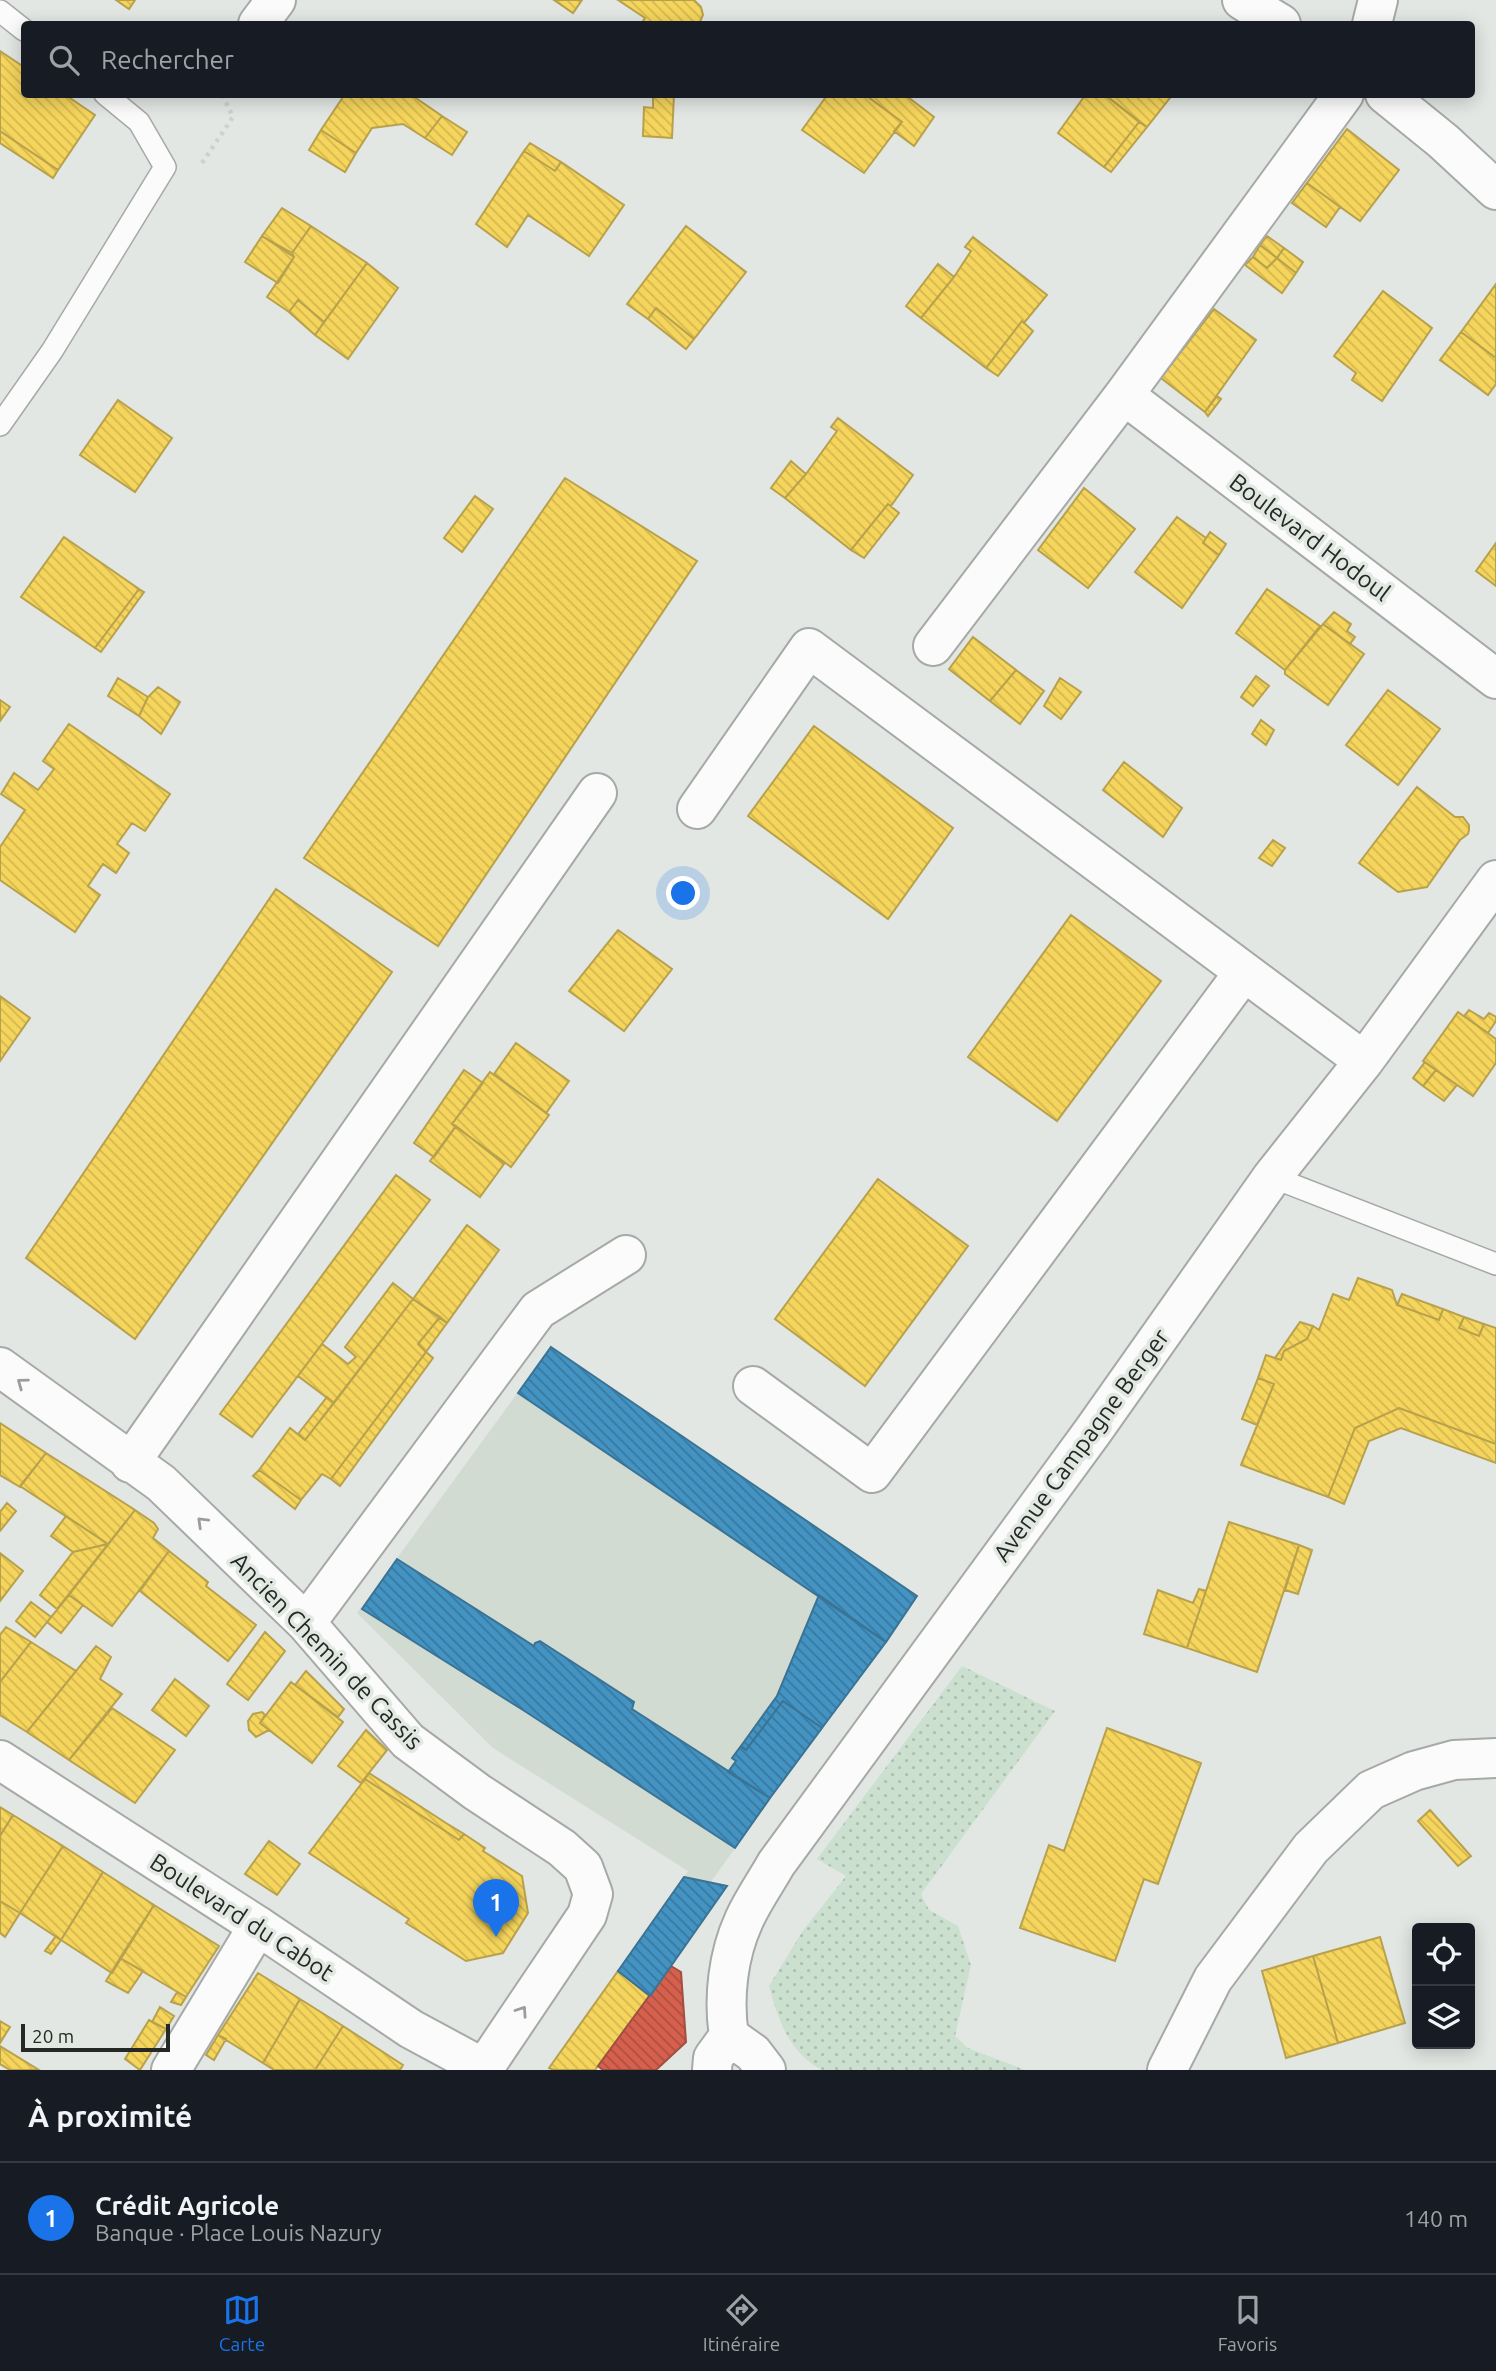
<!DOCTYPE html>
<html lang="fr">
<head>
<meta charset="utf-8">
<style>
  :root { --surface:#171b24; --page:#242831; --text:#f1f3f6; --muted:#9ea1a6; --line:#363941; --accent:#1a73e8 }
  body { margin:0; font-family:Ubuntu,sans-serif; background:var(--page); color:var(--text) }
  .controls { position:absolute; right:21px; bottom:21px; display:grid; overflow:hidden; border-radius:7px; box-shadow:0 4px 18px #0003 }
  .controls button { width:63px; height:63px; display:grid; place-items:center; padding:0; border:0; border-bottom:2px solid var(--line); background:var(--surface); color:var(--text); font:35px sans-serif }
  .scale { position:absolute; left:21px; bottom:18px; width:149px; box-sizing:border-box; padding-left:7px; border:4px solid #262826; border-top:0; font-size:19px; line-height:24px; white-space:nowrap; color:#262826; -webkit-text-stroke:5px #e1e8e2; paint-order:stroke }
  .you { position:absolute; left:684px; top:894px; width:24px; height:24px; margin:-18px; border:5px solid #fff; border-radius:50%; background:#1a73e8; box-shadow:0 0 0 10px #1a73e833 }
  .badge { display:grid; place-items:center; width:46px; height:46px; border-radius:50%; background:var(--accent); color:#fff; font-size:23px; font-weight:700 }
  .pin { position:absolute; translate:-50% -58px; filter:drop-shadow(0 2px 4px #0008) }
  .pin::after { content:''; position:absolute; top:37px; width:24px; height:21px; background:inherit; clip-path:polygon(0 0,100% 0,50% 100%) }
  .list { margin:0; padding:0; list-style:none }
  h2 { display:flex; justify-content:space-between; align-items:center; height:91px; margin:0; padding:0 28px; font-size:30px }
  h2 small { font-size:23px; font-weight:400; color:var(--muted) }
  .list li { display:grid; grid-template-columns:46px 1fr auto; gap:21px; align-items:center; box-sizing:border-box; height:112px; padding:0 28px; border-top:2px solid var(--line) }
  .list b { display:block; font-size:26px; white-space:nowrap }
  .list p { margin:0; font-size:23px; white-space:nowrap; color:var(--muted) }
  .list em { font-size:23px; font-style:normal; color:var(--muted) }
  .icon { flex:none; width:38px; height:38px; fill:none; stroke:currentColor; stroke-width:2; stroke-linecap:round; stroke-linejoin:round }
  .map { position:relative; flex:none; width:1496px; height:2070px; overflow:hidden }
  .search { position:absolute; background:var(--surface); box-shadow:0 4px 18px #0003; left:21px; right:21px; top:21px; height:77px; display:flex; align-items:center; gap:18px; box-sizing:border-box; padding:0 24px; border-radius:7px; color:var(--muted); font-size:26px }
  .sheet { height:203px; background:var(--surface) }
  nav { display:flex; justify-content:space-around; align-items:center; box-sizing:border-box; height:98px; border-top:2px solid var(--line); background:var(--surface); font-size:19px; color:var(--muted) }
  nav a { display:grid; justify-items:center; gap:4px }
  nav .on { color:var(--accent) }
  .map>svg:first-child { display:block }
  .built { fill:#d1dbd2 }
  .grass { fill:url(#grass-dots) }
  .homes { fill:url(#homes-back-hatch); stroke:#b8a14c; stroke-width:2 }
  .shops { fill:url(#shops-back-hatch); stroke:#a14f41; stroke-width:2 }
  .schools { fill:url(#schools-back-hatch); stroke:#3a7394; stroke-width:2 }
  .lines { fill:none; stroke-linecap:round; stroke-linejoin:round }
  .service-casing { stroke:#a6a9a6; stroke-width:24 }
  .minor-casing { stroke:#a6a9a6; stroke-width:42 }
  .tertiary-casing { stroke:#a6a9a6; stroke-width:42 }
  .path { stroke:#cfd1cf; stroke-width:4.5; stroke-dasharray:3.5 5; stroke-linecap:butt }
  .service { stroke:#fbfbfb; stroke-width:21 }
  .minor { stroke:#fbfbfb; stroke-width:38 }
  .tertiary { stroke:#fbfbfb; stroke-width:38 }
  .oneway { stroke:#9b9c9b }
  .labels { text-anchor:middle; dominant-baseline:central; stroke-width:7; stroke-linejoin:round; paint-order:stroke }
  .street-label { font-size:24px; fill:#262826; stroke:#e1e8e2 }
</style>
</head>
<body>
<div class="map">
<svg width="1496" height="2070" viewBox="0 0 1496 2070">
  <defs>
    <pattern id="grass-dots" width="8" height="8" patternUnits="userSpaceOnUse" patternTransform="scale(1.75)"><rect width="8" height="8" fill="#cbe0ce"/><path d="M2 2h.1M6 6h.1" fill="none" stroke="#aec0b1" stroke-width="1.8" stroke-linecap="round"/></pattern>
    <pattern id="homes-back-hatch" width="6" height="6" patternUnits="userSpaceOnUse" patternTransform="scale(1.75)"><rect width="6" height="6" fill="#f6d55c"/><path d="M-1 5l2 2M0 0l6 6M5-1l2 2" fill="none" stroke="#d3b750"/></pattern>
    <pattern id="shops-back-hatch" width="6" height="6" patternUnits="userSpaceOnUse" patternTransform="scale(1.75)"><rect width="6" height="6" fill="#d6604d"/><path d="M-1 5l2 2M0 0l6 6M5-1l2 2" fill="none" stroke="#ad4f40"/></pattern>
    <pattern id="schools-back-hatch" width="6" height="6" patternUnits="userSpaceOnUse" patternTransform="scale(1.75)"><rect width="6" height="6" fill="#4393c3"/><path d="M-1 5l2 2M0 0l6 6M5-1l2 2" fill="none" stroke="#38789e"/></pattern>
  </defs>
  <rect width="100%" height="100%" fill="#e2e7e3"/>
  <path class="built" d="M 551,1347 L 917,1596 L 710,1883 L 684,1877 L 688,1871 L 493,1748 L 357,1613 Z"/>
  <path class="grass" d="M 962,1666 L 1055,1711 L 921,1894 L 929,1910 L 958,1926 L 971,1965 L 955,2036 L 968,2048 L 1025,2070 L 822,2070 C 789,2053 778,2019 769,1986 L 802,1932 L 846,1876 L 817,1859 Z"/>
  <path class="homes" d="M 116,0 L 135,0 L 129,9 Z
    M 554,0 L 582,0 L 573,13 Z
    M 618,0 L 694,0 L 701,7 L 703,15 L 699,24 L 641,24 L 645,18 Z
    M 0,51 L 24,67 L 24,94 L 64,94 L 95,115 L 58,170 L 0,131 Z
    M 345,94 L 410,94 L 442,116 L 425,138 L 403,124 L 372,128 L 356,153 L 321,130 Z
    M 653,94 L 674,94 L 672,138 L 643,136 L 644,107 L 653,108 Z
    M 828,94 L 864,94 L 902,122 L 864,173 L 802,130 Z
    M 864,94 L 904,94 L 934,117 L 914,146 L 894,131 L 902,122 Z
    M 1086,94 L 1104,94 L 1139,122 L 1104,167 L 1058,133 Z
    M 1104,94 L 1173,94 L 1147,127 Z
    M 442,116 L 467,132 L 452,155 L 425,138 Z
    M 1139,122 L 1147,127 L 1111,172 L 1104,167 Z
    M 1347,129 L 1399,170 L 1360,221 L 1307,183 Z
    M 321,130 L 356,153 L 345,172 L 309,150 Z
    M 0,131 L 58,170 L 53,178 L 0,143 Z
    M 530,143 L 561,162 L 555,171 L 524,151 Z
    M 524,151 L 555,171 L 561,162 L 624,205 L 589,256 L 528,215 L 507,247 L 476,224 Z
    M 1307,183 L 1340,207 L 1326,227 L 1292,203 Z
    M 282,208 L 311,226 L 292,253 L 262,236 Z
    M 311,226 L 367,263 L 324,322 L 298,300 L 289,312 L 267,297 L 294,257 L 292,253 Z
    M 686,226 L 746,272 L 694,339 L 656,308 L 648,319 L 627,304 Z
    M 262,236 L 294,257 L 278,283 L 245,262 Z
    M 1267,236 L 1284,248 L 1277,258 L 1260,245 Z
    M 973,237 L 1047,295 L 1024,323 L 1022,321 L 986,368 L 921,318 L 954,277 L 971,251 L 965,247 Z
    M 1260,245 L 1277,258 L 1267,268 L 1253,257 Z
    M 1284,248 L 1303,262 L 1296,273 L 1277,258 Z
    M 1253,257 L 1267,268 L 1277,258 L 1296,273 L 1282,293 L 1245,265 Z
    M 367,263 L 398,288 L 348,359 L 315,335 Z
    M 938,264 L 954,277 L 921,318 L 906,306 Z
    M 1496,284 L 1496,358 L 1461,332 Z
    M 1383,291 L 1432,328 L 1382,401 L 1352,380 L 1356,373 L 1334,356 Z
    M 298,300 L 324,322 L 315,335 L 289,312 Z
    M 656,308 L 694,339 L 686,349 L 648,319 Z
    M 1214,309 L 1256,340 L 1205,412 L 1161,378 Z
    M 1022,321 L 1033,331 L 998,376 L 986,368 Z
    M 1461,332 L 1496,358 L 1496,384 L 1488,395 L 1440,360 Z
    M 1217,396 L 1221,399 L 1208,416 L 1205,412 Z
    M 118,400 L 172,438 L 135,492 L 80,455 Z
    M 838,418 L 913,475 L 891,506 L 888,504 L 851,550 L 785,498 L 806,474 L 837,431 L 831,427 Z
    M 791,461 L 806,474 L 785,498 L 771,488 Z
    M 565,478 L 697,561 L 438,946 L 304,858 Z
    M 1084,488 L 1135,529 L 1088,588 L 1038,550 Z
    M 475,496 L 493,509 L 462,552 L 444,538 Z
    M 888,504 L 899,513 L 864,558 L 851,550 Z
    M 1177,517 L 1206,538 L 1203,543 L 1219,555 L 1182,608 L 1135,572 Z
    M 1210,532 L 1226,544 L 1219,555 L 1203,543 Z
    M 64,537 L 139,589 L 95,648 L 21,597 Z
    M 1496,543 L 1496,586 L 1476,571 Z
    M 139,589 L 144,592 L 101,652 L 95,648 Z
    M 1267,589 L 1320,626 L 1285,670 L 1236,633 Z
    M 1334,612 L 1351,624 L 1347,631 L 1355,637 L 1350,644 L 1323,624 Z
    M 1323,624 L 1364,654 L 1328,705 L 1285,674 L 1285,670 Z
    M 973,637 L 1016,670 L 990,701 L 949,669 Z
    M 1016,670 L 1044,691 L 1020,724 L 990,701 Z
    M 1256,676 L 1269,686 L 1253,706 L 1241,697 Z
    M 118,678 L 148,697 L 139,716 L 108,696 Z
    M 1060,678 L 1081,692 L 1061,719 L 1044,706 Z
    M 158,687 L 180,702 L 161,734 L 139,716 L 148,697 Z
    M 1388,690 L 1440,729 L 1398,785 L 1346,745 Z
    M 0,700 L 10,707 L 0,721 Z
    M 1261,720 L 1274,730 L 1266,745 L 1252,734 Z
    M 69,724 L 170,794 L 145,831 L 132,823 L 117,844 L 129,853 L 116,873 L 103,864 L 88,886 L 100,895 L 75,932 L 0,880 L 0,847 L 25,810 L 1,794 L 14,773 L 38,790 L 54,769 L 43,761 Z
    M 814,726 L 953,828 L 888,919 L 748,816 Z
    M 1124,762 L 1182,808 L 1163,837 L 1103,790 Z
    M 1417,787 L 1455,817 L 1463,817 L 1469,825 L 1469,830 L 1468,834 L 1460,840 L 1427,887 L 1398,892 L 1359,863 Z
    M 1273,840 L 1285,848 L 1272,866 L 1259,858 Z
    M 276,889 L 392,972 L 135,1339 L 26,1258 Z
    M 1071,915 L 1161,981 L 1057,1121 L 968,1057 Z
    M 618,930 L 672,969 L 624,1031 L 569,991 Z
    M 0,996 L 30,1018 L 0,1061 Z
    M 1469,1010 L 1484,1019 L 1489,1013 L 1496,1017 L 1496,1021 L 1488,1033 L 1464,1016 Z
    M 1458,1012 L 1496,1039 L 1496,1063 L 1473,1096 L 1423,1061 Z
    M 516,1043 L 569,1081 L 546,1113 L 494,1074 Z
    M 1425,1062 L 1436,1070 L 1423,1086 L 1413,1078 Z
    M 464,1070 L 483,1083 L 452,1124 L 456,1126 L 434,1157 L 414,1143 Z
    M 1436,1070 L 1457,1085 L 1444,1101 L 1423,1086 Z
    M 490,1072 L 549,1115 L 511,1167 L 452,1124 Z
    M 456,1126 L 504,1164 L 480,1197 L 430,1161 Z
    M 396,1175 L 430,1200 L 252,1437 L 220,1414 Z
    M 878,1179 L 968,1246 L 865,1386 L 775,1319 Z
    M 467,1225 L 499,1250 L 447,1323 L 413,1299 Z
    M 1358,1278 L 1392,1290 L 1397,1305 L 1439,1320 L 1443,1309 L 1464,1317 L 1459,1328 L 1479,1336 L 1484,1324 L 1496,1328 L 1496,1444 L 1399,1408 L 1355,1428 L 1328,1497 L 1241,1465 L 1274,1384 L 1258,1378 L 1266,1355 L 1281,1360 L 1284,1351 L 1307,1339 L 1313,1326 L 1319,1330 L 1333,1294 L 1349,1300 Z
    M 393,1283 L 413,1299 L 334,1403 L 298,1376 L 322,1344 L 348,1364 L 356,1357 L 345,1347 Z
    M 1402,1294 L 1443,1309 L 1439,1320 L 1397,1305 Z
    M 413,1299 L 440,1317 L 418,1344 L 426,1352 L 331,1479 L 322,1474 L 301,1500 L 259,1470 L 290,1428 L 305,1440 Z
    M 440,1317 L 447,1323 L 426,1352 L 418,1344 Z
    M 1464,1317 L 1484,1324 L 1479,1336 L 1459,1328 Z
    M 1300,1322 L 1313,1326 L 1307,1339 L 1284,1351 L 1281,1360 L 1275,1358 Z
    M 426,1352 L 433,1358 L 340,1486 L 331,1479 Z
    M 1258,1378 L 1274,1384 L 1257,1425 L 1242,1419 Z
    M 327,1397 L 334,1403 L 305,1440 L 298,1434 Z
    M 1399,1408 L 1496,1444 L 1496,1463 L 1401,1428 L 1369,1441 L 1344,1504 L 1328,1497 L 1355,1428 Z
    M 0,1423 L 46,1453 L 20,1487 L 0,1475 Z
    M 46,1453 L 135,1510 L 108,1544 L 20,1486 Z
    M 259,1470 L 301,1500 L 295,1509 L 253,1476 Z
    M 7,1503 L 16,1511 L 0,1531 L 0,1512 Z
    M 135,1510 L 154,1523 L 158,1529 L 153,1538 L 169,1551 L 112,1626 L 69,1595 Z
    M 66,1516 L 108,1544 L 73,1552 L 51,1536 Z
    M 1229,1522 L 1299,1545 L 1257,1672 L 1187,1648 Z
    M 108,1544 L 57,1609 L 40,1595 L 73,1552 Z
    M 1299,1545 L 1312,1550 L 1298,1594 L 1285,1590 Z
    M 169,1551 L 208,1582 L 206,1586 L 256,1625 L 228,1661 L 140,1591 Z
    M 0,1553 L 23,1571 L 0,1601 Z
    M 1199,1589 L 1206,1591 L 1187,1648 L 1144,1634 L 1158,1590 L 1193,1603 Z
    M 69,1595 L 83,1605 L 61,1633 L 47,1622 Z
    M 31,1602 L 51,1617 L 35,1637 L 16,1621 Z
    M 6,1627 L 31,1642 L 0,1682 L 0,1635 Z
    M 265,1632 L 285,1651 L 248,1700 L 227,1684 Z
    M 31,1642 L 76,1671 L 27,1732 L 0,1715 L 0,1682 Z
    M 96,1646 L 111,1657 L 100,1679 L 122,1694 L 69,1760 L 27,1732 Z
    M 306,1671 L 344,1709 L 338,1717 L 295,1685 Z
    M 175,1679 L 209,1706 L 186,1736 L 152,1710 Z
    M 291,1682 L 343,1722 L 312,1763 L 260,1723 Z
    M 112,1708 L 175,1750 L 135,1803 L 69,1760 Z
    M 262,1712 L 265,1715 L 260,1723 L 269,1730 L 256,1737 L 249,1730 L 248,1721 L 253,1714 Z
    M 1107,1728 L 1201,1763 L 1158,1884 L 1144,1879 L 1115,1961 L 1020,1928 L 1049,1845 L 1064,1851 Z
    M 366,1730 L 387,1750 L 361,1783 L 338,1766 Z
    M 369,1773 L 446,1823 L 464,1834 L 459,1840 L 365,1779 Z
    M 365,1779 L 459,1840 L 464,1834 L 485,1848 L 483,1851 L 522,1876 L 528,1913 L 503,1953 L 466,1961 L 406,1923 L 409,1919 L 309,1853 Z
    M 0,1807 L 13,1815 L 0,1836 Z
    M 1430,1810 L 1471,1856 L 1458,1866 L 1418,1821 Z
    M 13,1815 L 63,1846 L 20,1913 L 0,1901 L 0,1836 Z
    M 269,1841 L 300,1864 L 277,1895 L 245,1874 Z
    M 63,1846 L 103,1872 L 61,1940 L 20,1913 Z
    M 103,1872 L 154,1905 L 112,1973 L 61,1940 Z
    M 0,1901 L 20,1913 L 5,1937 L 0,1933 Z
    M 154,1905 L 219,1946 L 186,1997 L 120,1958 Z
    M 56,1936 L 61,1940 L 51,1954 L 45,1951 Z
    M 1380,1937 L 1405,2023 L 1338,2043 L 1313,1956 Z
    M 1313,1956 L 1338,2043 L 1286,2058 L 1262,1971 Z
    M 120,1958 L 143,1971 L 128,1993 L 106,1981 Z
    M 618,1971 L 650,1996 L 595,2070 L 554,2070 L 549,2068 Z
    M 258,1973 L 300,1999 L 263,2063 L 218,2035 Z
    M 177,1992 L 186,1997 L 181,2005 L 171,2002 Z
    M 300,1999 L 343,2026 L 315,2070 L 274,2070 L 263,2063 Z
    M 160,2007 L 174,2016 L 166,2029 L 152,2022 Z
    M 149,2020 L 166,2029 L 140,2070 L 125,2059 Z
    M 0,2021 L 10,2027 L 0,2043 Z
    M 343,2026 L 403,2065 L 400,2070 L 315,2070 Z
    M 218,2035 L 226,2039 L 214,2060 L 206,2055 Z
    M 0,2046 L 39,2070 L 10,2070 L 0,2064 Z"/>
  <path class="shops" d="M 671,1966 L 681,1972 L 686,2042 L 656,2070 L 603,2070 L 598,2066 Z"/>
  <path class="schools" d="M 551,1347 L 917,1596 L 886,1642 L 518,1393 Z
    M 397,1559 L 534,1646 L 535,1643 L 540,1641 L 634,1702 L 632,1709 L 770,1798 L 735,1848 L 523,1710 L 362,1609 Z
    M 819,1595 L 886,1642 L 822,1728 L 783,1701 L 746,1750 L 741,1746 L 777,1696 Z
    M 783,1701 L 822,1728 L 770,1798 L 728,1772 L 736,1761 L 732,1758 L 741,1746 L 746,1750 Z
    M 684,1877 L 727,1886 L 650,1996 L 618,1971 Z"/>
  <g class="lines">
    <g class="service-casing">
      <path id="service" d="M 0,11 L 24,30
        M 0,425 L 52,351 L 165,167 L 139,122 L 105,94
        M 1272,1177 L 1496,1264"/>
    </g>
    <g class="minor-casing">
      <path id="minor" d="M 1242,0 L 1281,24
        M 258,24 L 276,0
        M 1372,24 L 1378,0
        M 1385,94 L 1443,141 L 1496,190
        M 1124,395 L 1496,679
        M 933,646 L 1124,395 L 1344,94
        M 697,809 L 809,648 L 1364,1061
        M 0,1367 L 161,1483 L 306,1623 L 408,1741 L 477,1792 L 562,1848 L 583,1867 L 593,1894 L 587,1915 L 484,2068
        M 753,1386 L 872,1473 L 1244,972
        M 130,1463 L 597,793
        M 306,1623 L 538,1310 L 626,1255
        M 729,2036 L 753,2053 L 766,2070
        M 171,2070 L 258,1926
        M 712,2070 L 713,2058 L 729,2036 C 723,1998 728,1955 744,1920 C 753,1900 766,1882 776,1864 L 1093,1431 L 1272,1177 L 1364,1061 L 1496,880
        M 1167,2070 L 1213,1979 L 1311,1848 L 1371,1790 L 1414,1771 L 1454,1760 L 1496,1758"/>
    </g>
    <g class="tertiary-casing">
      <path id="tertiary" d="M 0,1760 L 258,1926 L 411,2029 L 487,2070"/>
    </g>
    <path class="path" d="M 202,163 L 233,117 L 222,94"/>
    <use href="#service" class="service"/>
    <use href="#minor" class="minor"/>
    <use href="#tertiary" class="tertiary"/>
  </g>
  <defs><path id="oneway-chevron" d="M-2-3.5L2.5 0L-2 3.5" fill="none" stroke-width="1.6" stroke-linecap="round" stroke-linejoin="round" transform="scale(1.75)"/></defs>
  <g class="oneway">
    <use href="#oneway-chevron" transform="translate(22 1383) rotate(-144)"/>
    <use href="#oneway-chevron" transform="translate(202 1522) rotate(-136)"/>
    <use href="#oneway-chevron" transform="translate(522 2011) rotate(-56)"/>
  </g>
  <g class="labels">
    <g class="street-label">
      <text transform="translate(1310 537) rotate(37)">Boulevard Hodoul</text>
      <text transform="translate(1081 1445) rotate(-54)">Avenue Campagne Berger</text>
      <text transform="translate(327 1651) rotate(46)">Ancien Chemin de Cassis</text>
      <text transform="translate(242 1917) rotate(33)">Boulevard du Cabot</text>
    </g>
  </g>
</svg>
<div class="controls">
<button><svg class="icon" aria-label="locate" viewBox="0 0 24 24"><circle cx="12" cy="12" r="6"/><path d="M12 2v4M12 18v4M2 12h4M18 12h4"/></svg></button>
<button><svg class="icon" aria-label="layers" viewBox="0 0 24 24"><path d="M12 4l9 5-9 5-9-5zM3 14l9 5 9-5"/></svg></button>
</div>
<div class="scale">20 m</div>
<div class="you"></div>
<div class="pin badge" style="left:496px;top:1937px">1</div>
<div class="search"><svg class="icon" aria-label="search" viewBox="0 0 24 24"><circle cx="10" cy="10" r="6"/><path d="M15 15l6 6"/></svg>Rechercher</div>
</div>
<section class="sheet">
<h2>À proximité<small></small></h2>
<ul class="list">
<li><span class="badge">1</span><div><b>Crédit Agricole</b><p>Banque · Place Louis Nazury</p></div><em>140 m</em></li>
</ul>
</section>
<nav>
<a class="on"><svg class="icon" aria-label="map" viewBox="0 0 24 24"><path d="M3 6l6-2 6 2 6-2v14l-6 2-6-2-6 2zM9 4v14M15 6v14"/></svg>Carte</a>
<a><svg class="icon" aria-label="directions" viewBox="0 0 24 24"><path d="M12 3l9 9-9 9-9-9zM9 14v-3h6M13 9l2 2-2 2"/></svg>Itinéraire</a>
<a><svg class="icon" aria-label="saved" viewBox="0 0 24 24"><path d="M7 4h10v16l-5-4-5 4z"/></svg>Favoris</a>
</nav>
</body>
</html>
